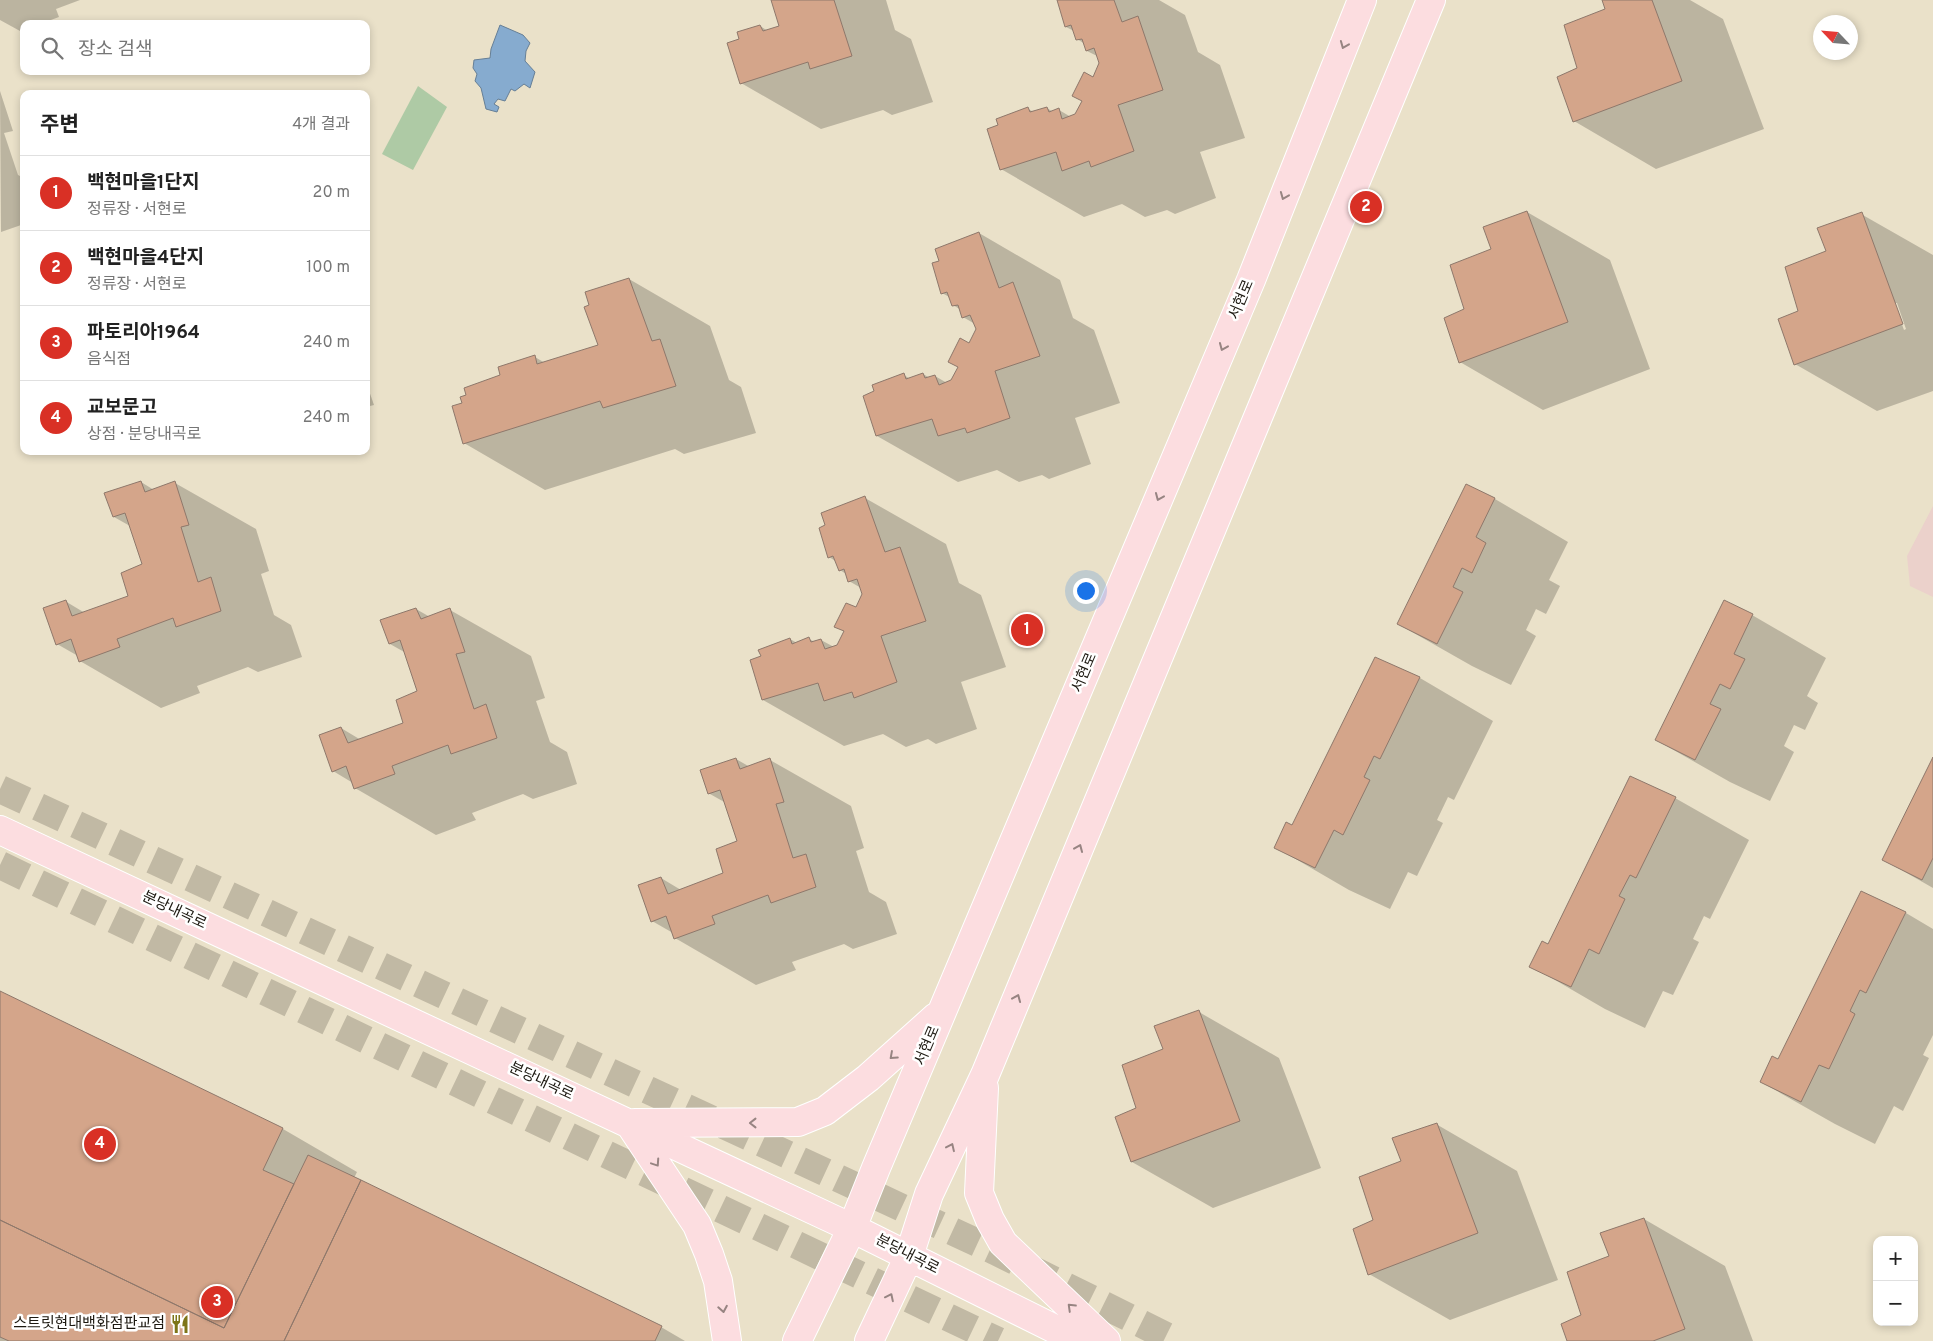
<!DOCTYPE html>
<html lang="ko">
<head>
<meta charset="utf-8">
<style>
  :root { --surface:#fff; --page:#f2f2f2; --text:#222; --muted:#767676; --line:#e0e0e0; --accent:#d93025 }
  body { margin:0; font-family:Overpass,"Noto Sans KR",sans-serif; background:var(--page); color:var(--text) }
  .controls { position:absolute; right:15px; bottom:15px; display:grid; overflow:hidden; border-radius:10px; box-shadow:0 2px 8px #0003 }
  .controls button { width:45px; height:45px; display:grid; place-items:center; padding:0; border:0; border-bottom:1px solid var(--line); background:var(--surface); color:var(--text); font:25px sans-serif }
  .compass { position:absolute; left:1813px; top:15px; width:45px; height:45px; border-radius:50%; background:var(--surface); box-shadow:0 2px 8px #0003; rotate:296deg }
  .you { position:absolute; left:1085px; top:590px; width:18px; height:18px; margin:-12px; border:4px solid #fff; border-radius:50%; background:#1a73e8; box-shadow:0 0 0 8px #1a73e833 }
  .badge { display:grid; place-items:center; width:32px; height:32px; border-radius:50%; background:var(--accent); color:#fff; font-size:16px; font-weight:700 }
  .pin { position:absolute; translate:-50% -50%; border:2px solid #fff; box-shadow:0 1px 5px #0006 }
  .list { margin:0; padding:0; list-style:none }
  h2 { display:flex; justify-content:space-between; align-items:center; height:65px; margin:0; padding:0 20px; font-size:21px }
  h2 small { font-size:16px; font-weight:400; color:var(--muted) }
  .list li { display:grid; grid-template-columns:32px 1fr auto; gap:15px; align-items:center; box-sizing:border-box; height:75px; padding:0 20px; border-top:1px solid var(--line) }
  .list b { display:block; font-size:19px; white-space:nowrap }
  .list p { margin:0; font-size:16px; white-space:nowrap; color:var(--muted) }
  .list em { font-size:16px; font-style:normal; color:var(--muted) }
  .icon { flex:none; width:28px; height:28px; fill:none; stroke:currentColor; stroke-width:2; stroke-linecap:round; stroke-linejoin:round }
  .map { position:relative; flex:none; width:1933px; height:1341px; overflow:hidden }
  .search { position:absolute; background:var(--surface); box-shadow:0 2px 8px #0003; left:20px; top:20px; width:350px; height:55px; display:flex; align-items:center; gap:12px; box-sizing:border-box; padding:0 18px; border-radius:10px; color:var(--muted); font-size:19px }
  .panel { position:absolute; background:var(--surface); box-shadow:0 2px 8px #0003; left:20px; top:90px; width:350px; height:365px; border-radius:10px }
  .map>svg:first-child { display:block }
  .education { fill:#ebd1cb }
  .green { fill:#aecaa5 }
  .water { fill:#86abcf; stroke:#667f96 }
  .shadow { fill:#0003; fill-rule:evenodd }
  .building { fill:#d4a58a; stroke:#8e786b }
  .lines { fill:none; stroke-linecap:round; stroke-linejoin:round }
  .highway-tunnel { stroke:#c1b9a4; stroke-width:28; stroke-dasharray:28 14; stroke-linecap:butt }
  .primary-casing { stroke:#fff; stroke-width:30 }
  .primary { stroke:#fcdde0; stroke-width:28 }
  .oneway { stroke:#978482 }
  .labels { text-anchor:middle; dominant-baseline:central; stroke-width:5; stroke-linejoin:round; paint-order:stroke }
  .street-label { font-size:15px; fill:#1c1810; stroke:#fff }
  .poi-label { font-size:15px; fill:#1c1810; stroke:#fff; text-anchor:end }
</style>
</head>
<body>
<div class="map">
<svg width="1933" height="1341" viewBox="0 0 1933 1341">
  <rect width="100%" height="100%" fill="#eae1c9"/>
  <path class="education" d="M 1933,506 L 1933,597 L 1910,586 L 1907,556 Z"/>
  <path class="green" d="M 418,86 L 447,107 L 413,170 L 382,154 Z"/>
  <path class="water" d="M 500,25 L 523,35 L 530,43 L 526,51 L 525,61 L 535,72 L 530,88 L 524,84 L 515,91 L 511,89 L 505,101 L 498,99 L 494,104 L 499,107 L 497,112 L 486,109 L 481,88 L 475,81 L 477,74 L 473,68 L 474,60 L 490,58 L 491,49 Z"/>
  <path class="shadow" d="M 0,0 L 80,0 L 56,9 L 59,17 L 40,24 L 24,24 L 24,30 L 20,31 L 0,20 Z
    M 773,0 L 886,0 L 895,30 L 911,39 L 933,102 L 892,115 L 883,110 L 821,129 L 741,83 L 741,40 L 760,26 L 768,31 L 781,26 Z
    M 1058,0 L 1159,0 L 1185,15 L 1198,52 L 1220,65 L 1245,138 L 1200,152 L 1216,198 L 1175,214 L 1167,210 L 1145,217 L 1122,204 L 1084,217 L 1001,169 L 1000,126 L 1028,109 L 1034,112 L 1047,108 L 1053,112 L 1059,110 L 1071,117 L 1076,115 L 1100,63 L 1099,57 L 1087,51 L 1085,44 L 1077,39 L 1074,31 L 1066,27 Z
    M 1603,0 L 1690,0 L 1723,19 L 1764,129 L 1656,169 L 1574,121 L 1607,9 Z
    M 0,91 L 13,131 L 4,133 L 18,175 L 24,178 L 24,224 L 1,232 Z
    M 1527,212 L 1610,260 L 1650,369 L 1543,410 L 1460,362 L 1465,309 L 1493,250 Z
    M 1861,214 L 1933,255 L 1933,391 L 1877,411 L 1795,364 L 1800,311 L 1828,252 ZM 1894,303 L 1897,303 L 1906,329 L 1904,330 Z
    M 979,233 L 1060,280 L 1073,318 L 1094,330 L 1120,403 L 1075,418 L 1091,464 L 1049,479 L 1042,475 L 1019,482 L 997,470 L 958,482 L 877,436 L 904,375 L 910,379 L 923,374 L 930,378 L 935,376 L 947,383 L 952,381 L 977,329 L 975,324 L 963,317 L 961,310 L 953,305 L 951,298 L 942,293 L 941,261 Z
    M 629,279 L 710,326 L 729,380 L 741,387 L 756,433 L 684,454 L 675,449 L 545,490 L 464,443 L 463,404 L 502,376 L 535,357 L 545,363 L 599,346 Z
    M 366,382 L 374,405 L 366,407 Z
    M 141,482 L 154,490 L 175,483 L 256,529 L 269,571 L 261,574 L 274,615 L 291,625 L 302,657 L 258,672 L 248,667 L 197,686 L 200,693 L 161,708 L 80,661 L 78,656 L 57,644 L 65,601 L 85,613 L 129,597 L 144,565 L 130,526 L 114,517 Z
    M 1467,486 L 1495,499 L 1568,542 L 1549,580 L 1560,586 L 1546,614 L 1536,609 L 1526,630 L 1536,636 L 1511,685 L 1472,666 L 1398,624 Z
    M 865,498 L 946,544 L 959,583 L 981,595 L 1006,667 L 961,682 L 977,729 L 936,744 L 928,739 L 906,747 L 883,734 L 844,746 L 763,700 L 762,657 L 790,639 L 797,643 L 809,639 L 815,642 L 821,640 L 834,647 L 838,646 L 845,632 L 836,626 L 856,609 L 863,594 L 861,588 L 849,581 L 846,574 L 840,570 L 837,562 L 829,557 Z
    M 416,609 L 430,617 L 450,610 L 531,656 L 545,698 L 536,701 L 550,742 L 567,752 L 577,784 L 533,799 L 523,794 L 472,813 L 476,820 L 436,835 L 355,788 L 353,783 L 333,771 L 341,728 L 361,740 L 405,724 L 419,692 L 406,653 L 390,644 Z
    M 1752,615 L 1826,658 L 1807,696 L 1818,703 L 1805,730 L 1794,725 L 1784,746 L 1794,752 L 1770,801 L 1730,782 L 1656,740 Z
    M 1375,658 L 1420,678 L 1493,721 L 1454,800 L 1448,797 L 1437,820 L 1443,823 L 1417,876 L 1408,872 L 1390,909 L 1349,890 L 1275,847 L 1293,827 Z
    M 736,759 L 750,767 L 770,760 L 851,806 L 864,848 L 856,851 L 869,892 L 886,902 L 897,934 L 853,949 L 844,944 L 792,962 L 796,970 L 756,985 L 675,938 L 673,933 L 652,921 L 661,878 L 681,890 L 725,873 L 738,842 L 726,803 L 710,794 L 701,771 Z
    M 1933,760 L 1933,888 L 1884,860 Z
    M 1675,798 L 1749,840 L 1710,919 L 1704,916 L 1693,939 L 1699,942 L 1673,995 L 1663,991 L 1645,1028 L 1605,1009 L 1531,966 Z
    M 1861,892 L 1906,913 L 1933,929 L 1933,1035 L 1923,1055 L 1929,1058 L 1903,1111 L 1894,1106 L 1875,1144 L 1835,1124 L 1761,1082 L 1779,1061 Z
    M 0,992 L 283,1129 L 357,1172 L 354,1178 L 661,1327 L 685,1341 L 0,1341 Z
    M 1199,1012 L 1279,1058 L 1321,1168 L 1213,1208 L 1132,1162 L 1137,1109 L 1164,1049 Z
    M 1436,1124 L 1517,1171 L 1558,1280 L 1450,1320 L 1369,1274 L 1374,1221 L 1402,1162 Z
    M 1644,1219 L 1725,1266 L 1753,1341 L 1568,1341 L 1582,1316 L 1610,1257 Z"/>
  <path class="building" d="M 771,0 L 834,0 L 852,56 L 810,69 L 808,62 L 740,84 L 727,43 L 739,39 L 737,32 L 760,25 L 763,31 L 779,26 Z
    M 1057,0 L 1114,0 L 1122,22 L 1138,16 L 1163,90 L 1118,105 L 1134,151 L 1091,167 L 1089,161 L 1062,171 L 1056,152 L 1000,170 L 987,129 L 998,125 L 996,119 L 1028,107 L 1030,112 L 1047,107 L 1049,112 L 1059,108 L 1062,119 L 1075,114 L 1082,101 L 1072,96 L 1084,72 L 1093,77 L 1099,63 L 1094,48 L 1086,51 L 1082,39 L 1076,40 L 1071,25 L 1065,27 Z
    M 1602,0 L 1652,0 L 1682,81 L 1573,122 L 1557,77 L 1577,68 L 1564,25 L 1605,9 Z
    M 1527,211 L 1568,322 L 1459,363 L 1444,318 L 1464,309 L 1450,265 L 1491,249 L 1483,227 Z
    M 1862,212 L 1903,324 L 1794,365 L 1778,319 L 1798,311 L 1785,267 L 1826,251 L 1817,228 Z
    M 979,232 L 999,288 L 1013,282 L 1040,356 L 995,371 L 1010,418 L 967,433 L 965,428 L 938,436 L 932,419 L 876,436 L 863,396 L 874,391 L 872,385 L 904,373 L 906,379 L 923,373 L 925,378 L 935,375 L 939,385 L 951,380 L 958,367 L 948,362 L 960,338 L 969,343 L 976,329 L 970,315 L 962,318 L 958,305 L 952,306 L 947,292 L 941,294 L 932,263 L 939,261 L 935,249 Z
    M 629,278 L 652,341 L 660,339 L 676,386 L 603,408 L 600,401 L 463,444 L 452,406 L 462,403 L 460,397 L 466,395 L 464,388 L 500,375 L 498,367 L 535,355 L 537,364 L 598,345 L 584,307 L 589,305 L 585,292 Z
    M 141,481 L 145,492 L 175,481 L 189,525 L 181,527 L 198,582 L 211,577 L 221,611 L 176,627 L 173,618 L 117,639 L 120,647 L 79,662 L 71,639 L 56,645 L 43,608 L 66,600 L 72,616 L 128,596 L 121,573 L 142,564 L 125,513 L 113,517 L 104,493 Z
    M 1466,484 L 1495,498 L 1476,537 L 1486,543 L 1472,573 L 1462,568 L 1453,587 L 1463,592 L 1437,644 L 1397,624 Z
    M 865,496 L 885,552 L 900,547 L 926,621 L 881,636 L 897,682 L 854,698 L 852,692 L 824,701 L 818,683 L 762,700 L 750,660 L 761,656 L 758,650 L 790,638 L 792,644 L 809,637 L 811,642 L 821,639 L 825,649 L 837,645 L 844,631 L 834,627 L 846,603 L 856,607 L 862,594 L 857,579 L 848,582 L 844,569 L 839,571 L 833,556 L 828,558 L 819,528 L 825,525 L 821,513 Z
    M 1724,600 L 1753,614 L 1734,654 L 1745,659 L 1730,689 L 1720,684 L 1710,704 L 1721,709 L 1695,760 L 1655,740 Z
    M 416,608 L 421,619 L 450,608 L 465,652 L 456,654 L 474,709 L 486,704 L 497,738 L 451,754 L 448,745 L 392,766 L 395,774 L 354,789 L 346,766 L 332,772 L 319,735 L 341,727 L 348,743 L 403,723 L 396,700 L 417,691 L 400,640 L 389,644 L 380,620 Z
    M 1375,657 L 1420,677 L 1380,759 L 1374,756 L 1364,777 L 1370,780 L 1343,835 L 1334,830 L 1315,868 L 1274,848 L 1286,822 L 1292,825 Z
    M 1933,757 L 1933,858 L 1922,880 L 1882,860 Z
    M 736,758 L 740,769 L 770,758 L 784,802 L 776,804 L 793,858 L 806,854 L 816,887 L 771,903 L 768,895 L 712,916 L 715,924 L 674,939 L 666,916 L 651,922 L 638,885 L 661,877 L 668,894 L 723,873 L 716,849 L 737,841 L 720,790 L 708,794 L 700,770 Z
    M 1630,776 L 1676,797 L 1636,878 L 1630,875 L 1619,896 L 1625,899 L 1599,954 L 1589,949 L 1571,987 L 1529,967 L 1542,941 L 1548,944 Z
    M 1861,891 L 1906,912 L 1866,993 L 1860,990 L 1850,1011 L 1855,1014 L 1829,1069 L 1819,1065 L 1801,1102 L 1760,1082 L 1772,1056 L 1778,1059 Z
    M 0,991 L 283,1128 L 263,1170 L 294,1184 L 224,1328 L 0,1220 Z
    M 1199,1010 L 1240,1121 L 1131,1162 L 1115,1117 L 1136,1108 L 1122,1065 L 1163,1049 L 1154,1026 Z
    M 1437,1123 L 1478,1233 L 1368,1275 L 1353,1229 L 1373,1220 L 1359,1177 L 1401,1161 L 1392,1138 Z
    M 308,1155 L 361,1180 L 284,1341 L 9,1341 L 0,1337 L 0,1220 L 224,1328 Z
    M 361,1180 L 662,1326 L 655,1341 L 284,1341 Z
    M 1644,1218 L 1685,1329 L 1653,1341 L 1567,1341 L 1561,1324 L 1581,1315 L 1567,1272 L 1609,1256 L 1600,1233 Z"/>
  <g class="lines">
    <path class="highway-tunnel" d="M 0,789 L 995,1251 L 1176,1341
      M 0,865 L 998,1341"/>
    <g class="primary-casing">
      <path id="primary" d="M 0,830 L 852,1228 L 1079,1341
        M 984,1088 L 979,1193 L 990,1220 L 1003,1243 L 1106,1341
        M 629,1123 L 697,1225 L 709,1254 L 718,1281 L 727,1341
        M 635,1123 L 798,1122 L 825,1111 L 868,1078 L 936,1017
        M 797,1341 L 852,1228 L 876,1168 L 1251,280 L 1362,0
        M 869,1341 L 909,1256 L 929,1194 L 985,1075 L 1431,0"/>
    </g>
    <use href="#primary" class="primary"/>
  </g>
  <defs><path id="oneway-chevron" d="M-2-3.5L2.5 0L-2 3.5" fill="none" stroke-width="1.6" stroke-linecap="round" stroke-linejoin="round" transform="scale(1.25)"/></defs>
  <g class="oneway">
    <use href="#oneway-chevron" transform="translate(1344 45) rotate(112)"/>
    <use href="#oneway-chevron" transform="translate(1284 196) rotate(112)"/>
    <use href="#oneway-chevron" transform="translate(1223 347) rotate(113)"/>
    <use href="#oneway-chevron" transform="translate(1159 497) rotate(113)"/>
    <use href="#oneway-chevron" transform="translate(1079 848) rotate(-67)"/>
    <use href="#oneway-chevron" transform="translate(1017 998) rotate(-67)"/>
    <use href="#oneway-chevron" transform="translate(893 1056) rotate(138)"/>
    <use href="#oneway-chevron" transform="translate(753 1123) rotate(180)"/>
    <use href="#oneway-chevron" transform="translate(951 1147) rotate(-65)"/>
    <use href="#oneway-chevron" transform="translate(656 1163) rotate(56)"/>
    <use href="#oneway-chevron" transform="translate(890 1297) rotate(-64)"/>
    <use href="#oneway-chevron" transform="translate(1071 1307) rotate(-136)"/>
    <use href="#oneway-chevron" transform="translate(723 1309) rotate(80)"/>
  </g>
  <defs>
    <g id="restaurant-bare" transform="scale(1.5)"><path d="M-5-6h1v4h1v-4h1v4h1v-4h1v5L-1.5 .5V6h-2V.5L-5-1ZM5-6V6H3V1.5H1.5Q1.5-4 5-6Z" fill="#7d7518" stroke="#fff" stroke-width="2.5" paint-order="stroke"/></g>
  </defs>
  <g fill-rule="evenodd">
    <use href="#restaurant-bare" x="180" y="1324"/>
  </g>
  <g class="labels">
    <g class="street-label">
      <text transform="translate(1242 300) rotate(-67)">서현로</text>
      <text transform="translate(1085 673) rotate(-67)">서현로</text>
      <text transform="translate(174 911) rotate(25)">분당내곡로</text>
      <text transform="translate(928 1046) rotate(-67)">서현로</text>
      <text transform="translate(541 1082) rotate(25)">분당내곡로</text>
      <text transform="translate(907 1255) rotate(27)">분당내곡로</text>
    </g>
    <g class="poi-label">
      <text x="165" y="1324">스트릿현대백화점판교점</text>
    </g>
  </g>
</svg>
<div class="controls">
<button>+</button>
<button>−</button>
</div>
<svg class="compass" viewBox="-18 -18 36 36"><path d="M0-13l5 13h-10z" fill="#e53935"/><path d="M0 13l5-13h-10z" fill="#767676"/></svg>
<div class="you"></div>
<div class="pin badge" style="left:1027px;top:630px">1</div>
<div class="pin badge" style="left:1366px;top:207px">2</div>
<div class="pin badge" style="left:217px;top:1302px">3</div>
<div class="pin badge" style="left:100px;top:1144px">4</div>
<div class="search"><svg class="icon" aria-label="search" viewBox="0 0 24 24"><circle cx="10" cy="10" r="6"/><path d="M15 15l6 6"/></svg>장소 검색</div>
<section class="panel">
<h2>주변<small>4개 결과</small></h2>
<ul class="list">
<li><span class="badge">1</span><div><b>백현마을1단지</b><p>정류장 · 서현로</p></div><em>20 m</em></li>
<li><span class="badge">2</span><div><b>백현마을4단지</b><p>정류장 · 서현로</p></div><em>100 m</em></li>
<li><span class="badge">3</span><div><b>파토리아1964</b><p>음식점</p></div><em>240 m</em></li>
<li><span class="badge">4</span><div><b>교보문고</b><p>상점 · 분당내곡로</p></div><em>240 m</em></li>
</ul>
</section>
</div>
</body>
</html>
